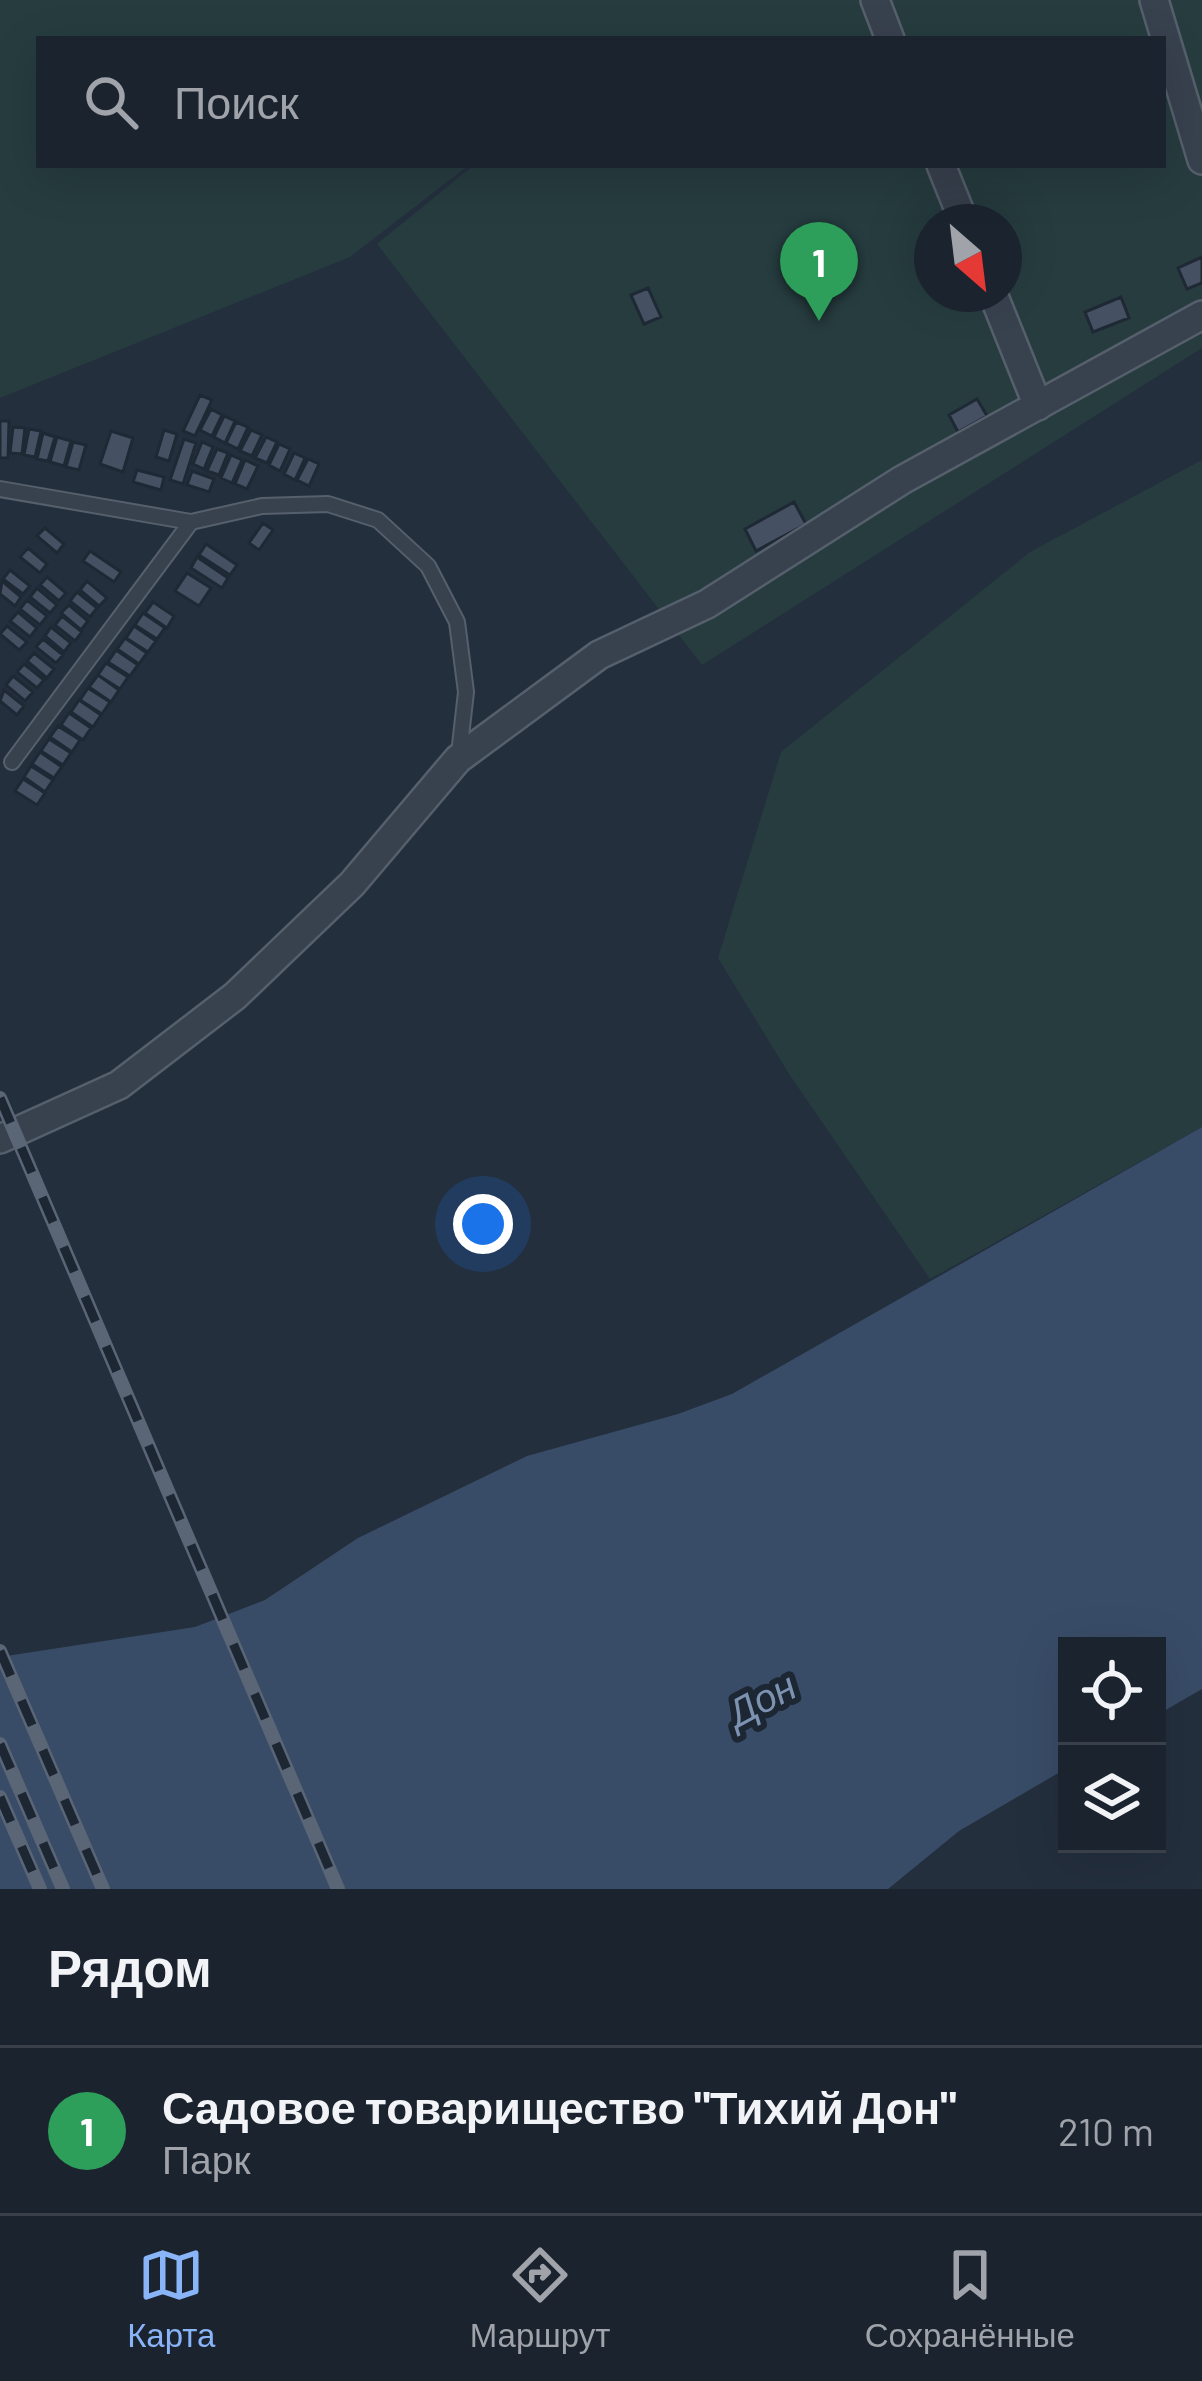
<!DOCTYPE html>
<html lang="ru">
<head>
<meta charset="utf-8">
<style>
  :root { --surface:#1b232e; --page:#242b36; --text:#f1f3f6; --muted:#a0a4aa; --line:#39404a; --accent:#8ab4f8 }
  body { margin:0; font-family:Barlow,sans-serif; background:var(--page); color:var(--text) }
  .controls { position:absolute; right:36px; bottom:36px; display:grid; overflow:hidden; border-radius:0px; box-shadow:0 12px 48px #0002 }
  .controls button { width:108px; height:108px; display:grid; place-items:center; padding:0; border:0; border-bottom:3px solid var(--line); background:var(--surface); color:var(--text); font:60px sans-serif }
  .compass { position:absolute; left:914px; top:204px; width:108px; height:108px; border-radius:50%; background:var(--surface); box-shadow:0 12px 48px #0002; rotate:152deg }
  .you { position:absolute; left:483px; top:1224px; width:42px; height:42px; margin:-30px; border:9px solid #fff; border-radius:50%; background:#1a73e8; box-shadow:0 0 0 18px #1a73e833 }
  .badge { display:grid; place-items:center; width:78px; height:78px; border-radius:50%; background:var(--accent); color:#fff; font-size:39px; font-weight:700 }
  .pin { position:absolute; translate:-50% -99px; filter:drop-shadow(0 3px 6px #0008) }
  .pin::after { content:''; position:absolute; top:63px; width:42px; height:36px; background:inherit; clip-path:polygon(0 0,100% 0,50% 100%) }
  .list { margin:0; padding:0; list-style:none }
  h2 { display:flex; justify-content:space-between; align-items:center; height:156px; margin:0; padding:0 48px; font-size:51px }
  h2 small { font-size:39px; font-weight:400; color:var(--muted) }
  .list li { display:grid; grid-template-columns:78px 1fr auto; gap:36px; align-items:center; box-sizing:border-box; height:168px; padding:0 48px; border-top:3px solid var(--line) }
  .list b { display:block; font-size:45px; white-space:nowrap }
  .list p { margin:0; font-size:39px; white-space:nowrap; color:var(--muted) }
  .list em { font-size:39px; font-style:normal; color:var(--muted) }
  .icon { flex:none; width:66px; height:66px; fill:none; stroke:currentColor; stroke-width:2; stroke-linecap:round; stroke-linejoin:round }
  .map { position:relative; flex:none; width:1202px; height:1889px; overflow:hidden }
  .search { position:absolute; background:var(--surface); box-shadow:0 12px 48px #0002; left:36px; right:36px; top:36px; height:132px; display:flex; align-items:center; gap:30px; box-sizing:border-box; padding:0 42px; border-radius:0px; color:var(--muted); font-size:45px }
  .sheet { height:324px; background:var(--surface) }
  nav { display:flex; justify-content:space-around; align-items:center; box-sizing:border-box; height:168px; border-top:3px solid var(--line); background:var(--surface); font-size:33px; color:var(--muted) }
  nav a { display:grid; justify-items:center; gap:6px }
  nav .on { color:var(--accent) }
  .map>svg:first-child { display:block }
  .green { fill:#263c3f; fill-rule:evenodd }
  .water { fill:#394c67 }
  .building { fill:#455162; stroke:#1f2835; stroke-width:3 }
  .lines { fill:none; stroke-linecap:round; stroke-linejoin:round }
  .lane-casing { stroke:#565f6c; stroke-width:18 }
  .street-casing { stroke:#565f6c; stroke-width:32 }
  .lane { stroke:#38414e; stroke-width:14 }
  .street { stroke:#38414e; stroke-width:27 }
  .rail-casing { stroke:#5a6575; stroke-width:14 }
  .rail { stroke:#1d2633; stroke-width:9; stroke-dasharray:27; stroke-linecap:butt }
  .labels { text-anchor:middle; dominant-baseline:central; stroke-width:12; stroke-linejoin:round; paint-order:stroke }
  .water-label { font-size:39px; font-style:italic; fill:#7c92b1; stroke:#1d2633 }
</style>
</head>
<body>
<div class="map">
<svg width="1202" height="1889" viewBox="0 0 1202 1889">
  <rect width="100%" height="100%" fill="#242f3e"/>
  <path class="green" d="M 0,0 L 1202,0 L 1202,348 L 702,665 L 377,244 L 474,165 L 1163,165 L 1163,39 L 39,39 L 39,165 L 469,165 L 350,257 L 0,398 ZM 932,222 L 1004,222 L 1004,294 L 932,294 Z
    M 1202,460 L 1202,1127 L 930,1279 L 789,1074 L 718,958 L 781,752 L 1030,552 Z"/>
  <path class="water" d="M 1202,1127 L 1202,1689 L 1157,1715 L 1157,1646 L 1067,1646 L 1067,1768 L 959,1831 L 888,1889 L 0,1889 L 0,1657 L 195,1627 L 265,1600 L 358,1538 L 527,1456 L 678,1414 L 732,1394 Z"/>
  <path class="building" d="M 1202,257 L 1202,283 L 1187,289 L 1178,268 Z
    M 648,288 L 661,317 L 644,324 L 631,295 Z
    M 1121,297 L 1129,318 L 1093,332 L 1085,312 Z
    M 200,395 L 212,400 L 195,436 L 183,431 Z
    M 977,399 L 987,416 L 958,432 L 949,415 Z
    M 211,409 L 222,415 L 212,436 L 200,430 Z
    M 224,416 L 235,421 L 225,443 L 214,437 Z
    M 0,421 L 9,421 L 8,458 L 0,458 Z
    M 236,422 L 248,427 L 238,449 L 226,443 Z
    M 13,427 L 25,428 L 22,454 L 10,453 Z
    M 29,429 L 41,431 L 35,457 L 24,455 Z
    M 164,430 L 177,434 L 169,461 L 156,457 Z
    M 251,430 L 262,435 L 252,456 L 240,451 Z
    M 111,431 L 133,438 L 123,472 L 100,464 Z
    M 43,433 L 55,437 L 48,461 L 37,459 Z
    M 57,437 L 71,441 L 64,466 L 50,462 Z
    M 266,437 L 277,442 L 267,463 L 255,458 Z
    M 184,439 L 196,443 L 183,484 L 170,480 Z
    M 73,442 L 86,445 L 79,470 L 66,467 Z
    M 202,442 L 213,447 L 204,469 L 193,464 Z
    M 279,444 L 290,449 L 280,471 L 269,465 Z
    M 217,449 L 228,453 L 219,475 L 207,471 Z
    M 294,453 L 305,458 L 295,480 L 284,474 Z
    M 231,455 L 242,460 L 232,483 L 221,478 Z
    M 308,459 L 319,464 L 309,486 L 297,480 Z
    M 245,460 L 258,466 L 247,489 L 235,484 Z
    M 137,470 L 164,477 L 161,490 L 133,482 Z
    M 192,471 L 214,479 L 209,492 L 187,485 Z
    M 794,502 L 806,524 L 756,551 L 745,529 Z
    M 263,523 L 273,530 L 259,550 L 249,543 Z
    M 45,528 L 64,544 L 57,553 L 37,536 Z
    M 206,544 L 237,565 L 230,575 L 199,555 Z
    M 28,548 L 47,564 L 40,573 L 20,557 Z
    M 90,551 L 121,572 L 114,582 L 83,561 Z
    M 197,557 L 228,578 L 222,588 L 191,568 Z
    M 10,570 L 30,586 L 23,594 L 3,579 Z
    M 187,573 L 211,588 L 199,606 L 175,591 Z
    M 47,577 L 66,593 L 59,601 L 40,585 Z
    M 2,581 L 21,597 L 15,606 L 0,594 Z
    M 87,581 L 107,598 L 99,606 L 80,590 Z
    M 37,588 L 57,605 L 50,613 L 30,597 Z
    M 77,592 L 97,608 L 90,617 L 70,601 Z
    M 27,600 L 47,616 L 40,625 L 20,609 Z
    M 153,602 L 174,616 L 167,628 L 145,613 Z
    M 69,605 L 88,621 L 81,630 L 61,613 Z
    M 18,612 L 37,628 L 30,637 L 10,621 Z
    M 143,613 L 165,628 L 157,639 L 135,625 Z
    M 62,616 L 82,632 L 75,641 L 55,625 Z
    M 7,626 L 27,642 L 19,650 L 0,634 Z
    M 134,626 L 156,641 L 148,652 L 126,638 Z
    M 51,627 L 71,643 L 64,652 L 45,636 Z
    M 125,638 L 147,653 L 139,664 L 117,649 Z
    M 43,639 L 63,655 L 56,663 L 36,647 Z
    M 116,650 L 138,665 L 130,676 L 108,662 Z
    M 34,653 L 54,669 L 47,678 L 27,661 Z
    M 106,663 L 128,677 L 120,689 L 98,675 Z
    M 24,664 L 44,680 L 37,688 L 17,672 Z
    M 98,675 L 119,690 L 111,702 L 89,687 Z
    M 13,676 L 33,692 L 25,701 L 6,685 Z
    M 88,688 L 110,702 L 102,714 L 80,700 Z
    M 4,690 L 24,706 L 17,715 L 0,701 Z
    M 79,700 L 101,715 L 93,727 L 71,712 Z
    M 69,713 L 91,728 L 83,740 L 61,725 Z
    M 58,726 L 80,740 L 72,752 L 50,737 Z
    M 49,739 L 71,753 L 63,765 L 41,751 Z
    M 40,752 L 62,767 L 54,778 L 32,764 Z
    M 31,766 L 53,780 L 45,792 L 24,777 Z
    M 23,779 L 45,793 L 37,805 L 15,791 Z"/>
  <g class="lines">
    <g class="lane-casing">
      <path id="lane" d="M 0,489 L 191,522
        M 12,762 L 191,522 L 262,506 L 328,504 L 378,520 L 428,566 L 457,622 L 466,692 L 459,754"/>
    </g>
    <g class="street-casing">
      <path id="street" d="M 875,0 L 890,39
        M 1154,0 L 1202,160
        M 941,165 L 964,222
        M 993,294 L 1038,406
        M 0,1139 L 119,1085 L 235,996 L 352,884 L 458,759 L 599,655 L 707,604 L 902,480 L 1202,315"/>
    </g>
    <use href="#lane" class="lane"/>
    <use href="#street" class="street"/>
    <g class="rail-casing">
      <path id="rail" d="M 0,1098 L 338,1889
        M 0,1651 L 103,1889
        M 0,1744 L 63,1889
        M 0,1797 L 40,1889"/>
    </g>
    <use href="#rail" class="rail"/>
  </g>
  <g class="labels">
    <g class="water-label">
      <text transform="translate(761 1698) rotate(-28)">Дон</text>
    </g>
  </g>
</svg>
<div class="controls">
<button><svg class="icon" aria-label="locate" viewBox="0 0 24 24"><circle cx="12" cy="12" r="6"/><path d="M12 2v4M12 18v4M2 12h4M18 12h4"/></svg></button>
<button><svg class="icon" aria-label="layers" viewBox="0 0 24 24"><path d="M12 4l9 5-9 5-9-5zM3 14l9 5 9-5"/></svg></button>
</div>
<svg class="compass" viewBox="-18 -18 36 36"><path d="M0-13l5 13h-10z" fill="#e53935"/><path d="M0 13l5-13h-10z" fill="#a0a4aa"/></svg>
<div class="you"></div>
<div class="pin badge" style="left:819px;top:321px;background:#2e9e5b">1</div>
<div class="search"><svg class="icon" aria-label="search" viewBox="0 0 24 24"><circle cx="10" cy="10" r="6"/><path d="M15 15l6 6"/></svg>Поиск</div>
</div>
<section class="sheet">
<h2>Рядом<small></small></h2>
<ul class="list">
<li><span class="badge" style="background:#2e9e5b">1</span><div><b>Садовое товарищество &quot;Тихий Дон&quot;</b><p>Парк</p></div><em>210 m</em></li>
</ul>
</section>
<nav>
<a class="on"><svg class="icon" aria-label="map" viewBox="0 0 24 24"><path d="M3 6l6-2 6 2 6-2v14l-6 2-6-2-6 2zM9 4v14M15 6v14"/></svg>Карта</a>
<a><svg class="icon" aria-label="directions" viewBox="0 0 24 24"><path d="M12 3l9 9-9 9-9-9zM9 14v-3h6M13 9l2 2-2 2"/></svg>Маршрут</a>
<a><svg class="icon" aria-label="saved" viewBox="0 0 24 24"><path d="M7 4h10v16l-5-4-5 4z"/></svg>Сохранённые</a>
</nav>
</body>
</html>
